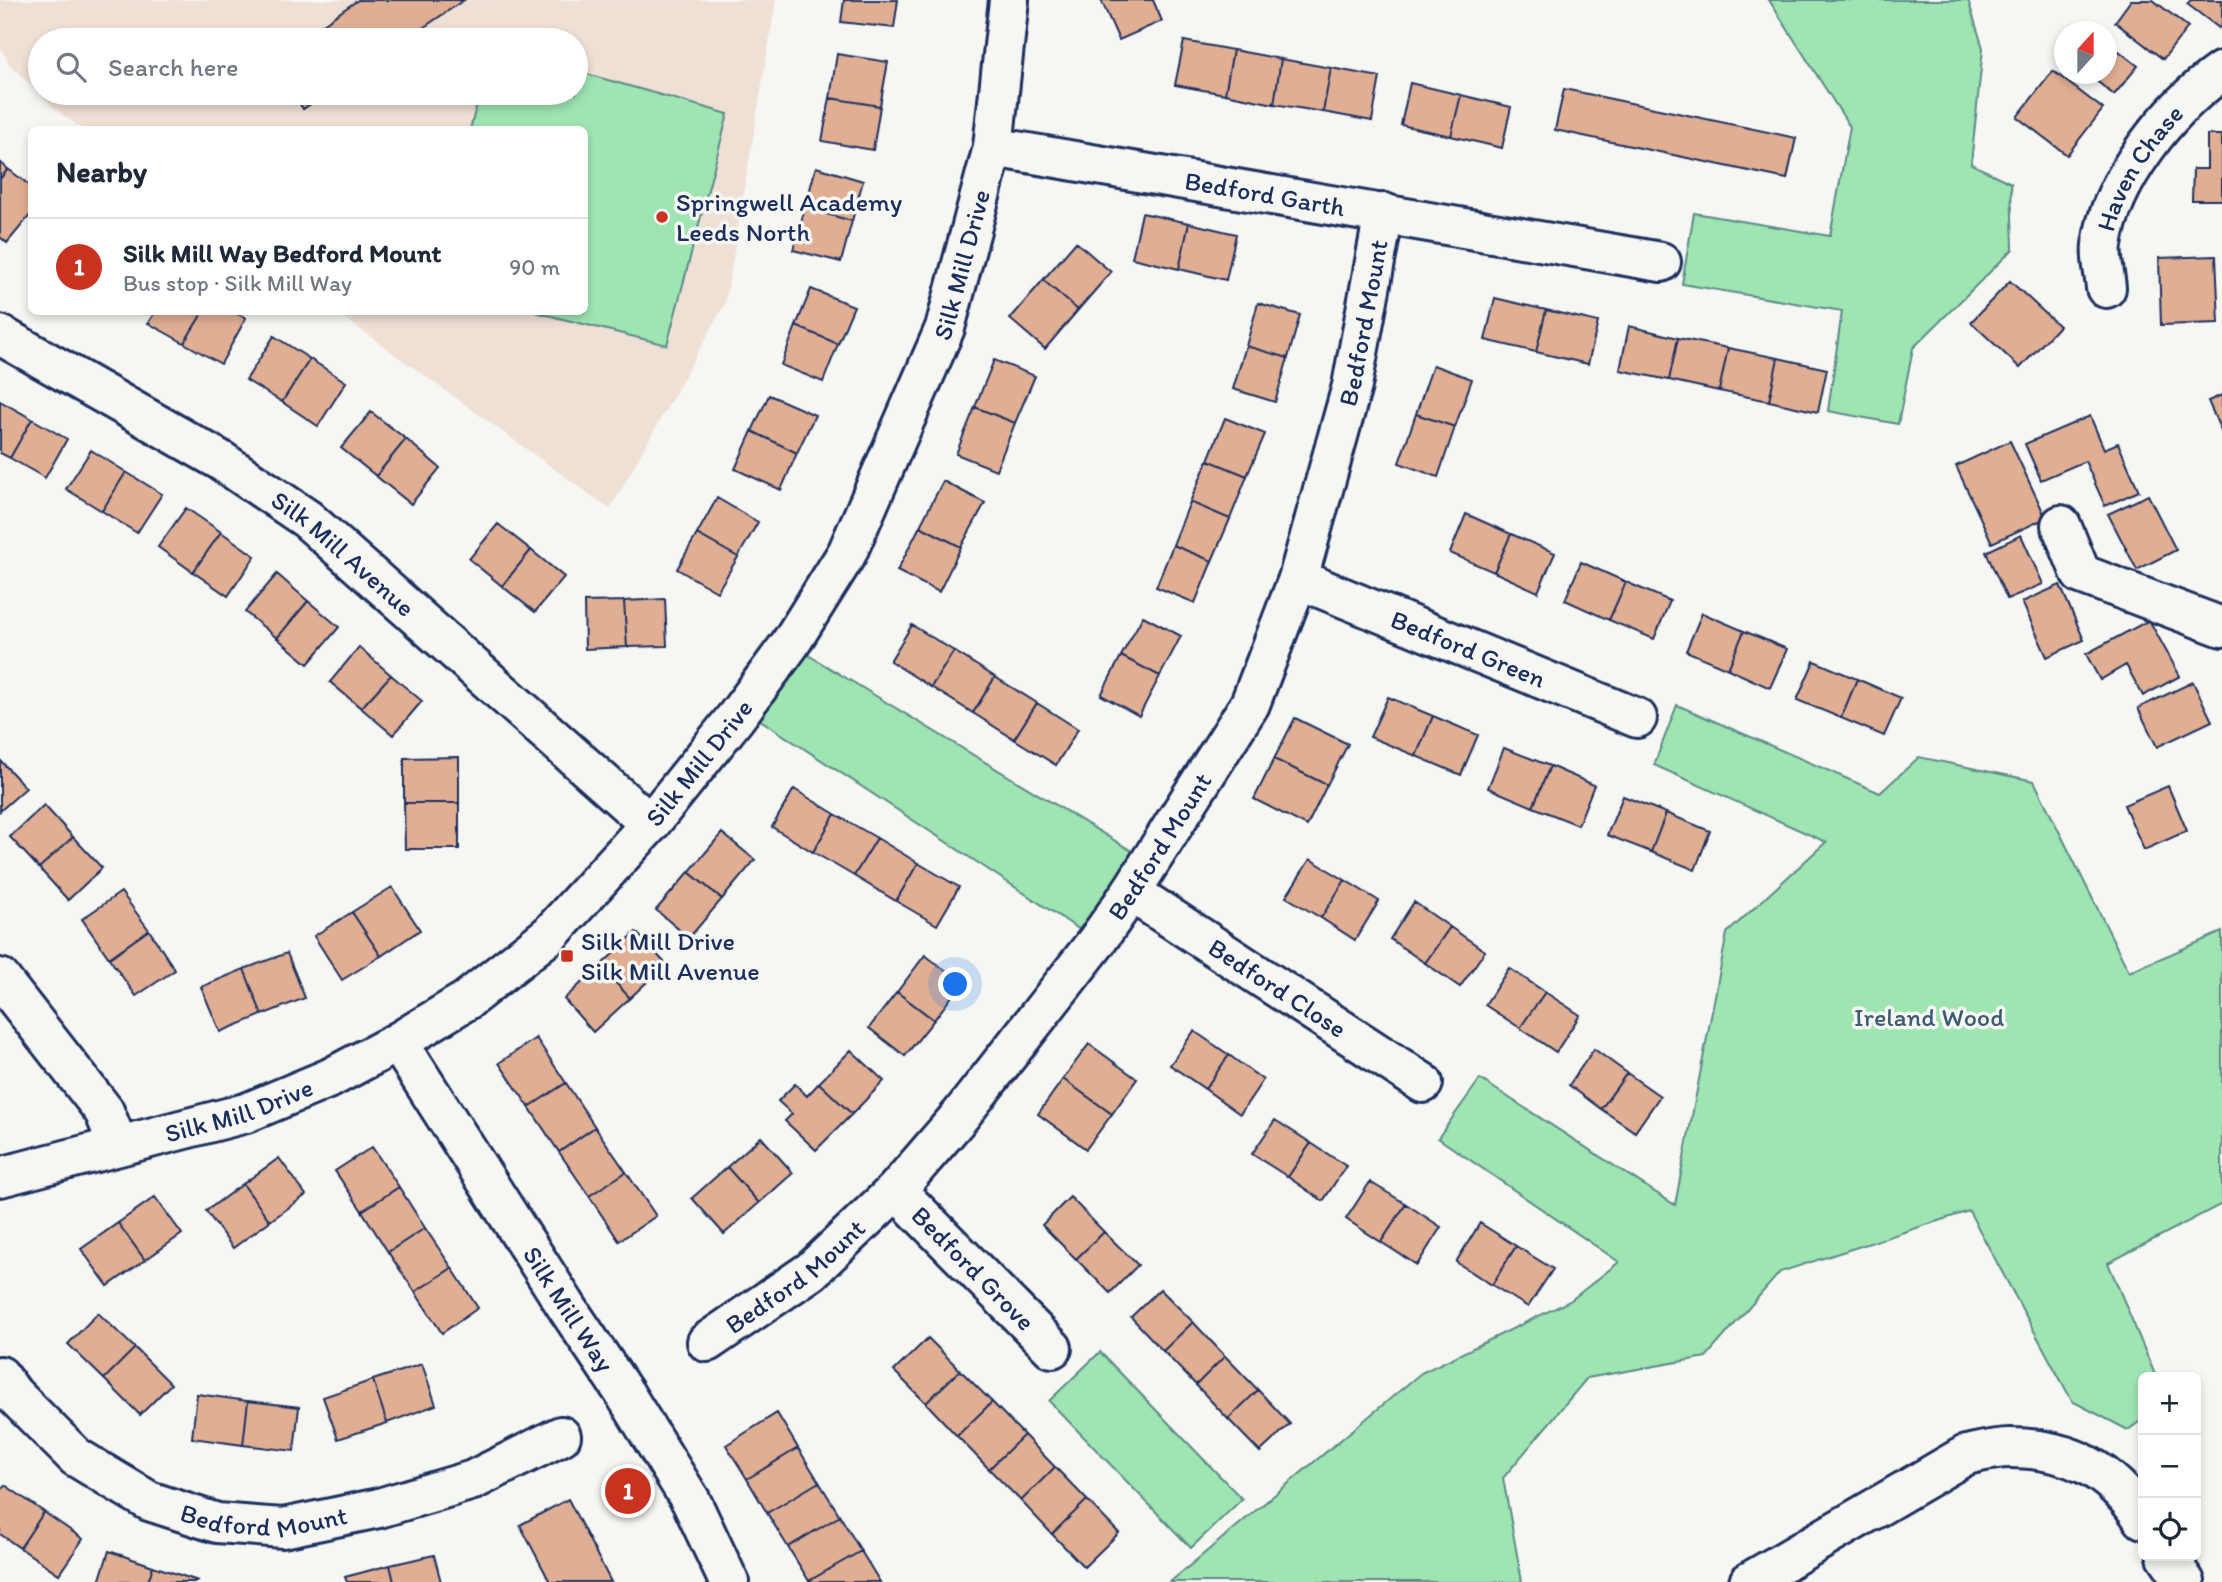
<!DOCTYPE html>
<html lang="en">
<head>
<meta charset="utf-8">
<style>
  :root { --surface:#fff; --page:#f2f2f3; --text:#1f2937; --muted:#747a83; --line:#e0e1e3; --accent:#c8321e }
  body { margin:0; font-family:Itim,sans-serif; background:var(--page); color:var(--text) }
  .controls { position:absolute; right:21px; bottom:21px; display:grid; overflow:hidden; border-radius:10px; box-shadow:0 4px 10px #0003 }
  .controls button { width:63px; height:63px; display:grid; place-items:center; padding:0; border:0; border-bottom:2px solid var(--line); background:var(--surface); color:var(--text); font:35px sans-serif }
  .compass { position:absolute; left:2054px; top:21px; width:63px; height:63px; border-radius:50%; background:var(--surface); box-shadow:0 4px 10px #0003; rotate:21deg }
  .you { position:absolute; left:956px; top:985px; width:24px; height:24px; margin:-18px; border:5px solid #fff; border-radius:50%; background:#1a73e8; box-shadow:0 0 0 10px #1a73e833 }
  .badge { display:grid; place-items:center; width:46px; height:46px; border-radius:50%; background:var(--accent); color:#fff; font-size:23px; font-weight:700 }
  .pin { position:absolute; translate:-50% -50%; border:4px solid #fff; box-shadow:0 2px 7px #0006 }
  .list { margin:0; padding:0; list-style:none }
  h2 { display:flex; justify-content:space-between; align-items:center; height:91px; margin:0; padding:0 28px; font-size:30px }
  h2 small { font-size:23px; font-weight:400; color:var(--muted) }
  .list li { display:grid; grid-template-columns:46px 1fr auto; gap:21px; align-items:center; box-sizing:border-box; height:98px; padding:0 28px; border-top:2px solid var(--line) }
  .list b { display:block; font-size:26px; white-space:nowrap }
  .list p { margin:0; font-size:23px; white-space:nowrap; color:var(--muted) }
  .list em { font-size:23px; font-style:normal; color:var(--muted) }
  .icon { flex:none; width:38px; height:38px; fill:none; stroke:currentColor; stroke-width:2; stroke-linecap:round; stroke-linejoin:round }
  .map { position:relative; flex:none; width:2222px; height:1582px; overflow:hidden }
  .search { position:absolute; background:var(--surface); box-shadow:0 4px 10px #0003; left:28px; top:28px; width:560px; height:77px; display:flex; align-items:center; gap:18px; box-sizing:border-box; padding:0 24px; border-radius:38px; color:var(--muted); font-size:26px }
  .panel { position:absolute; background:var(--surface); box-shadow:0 4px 10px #0003; left:28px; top:126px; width:560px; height:189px; border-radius:10px }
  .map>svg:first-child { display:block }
  .built { fill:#efe0d6; fill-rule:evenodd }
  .green { fill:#9ee5b2; stroke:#5c8a88; stroke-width:2 }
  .building { fill:#e0ae93; stroke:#1b2f5e; stroke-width:2 }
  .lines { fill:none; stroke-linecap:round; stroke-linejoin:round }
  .street-casing { stroke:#1b2f5e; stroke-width:44 }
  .street { stroke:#f6f6f2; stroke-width:38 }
  .poi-dot { fill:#c8321e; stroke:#f6f6f2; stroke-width:2.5 }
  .labels { text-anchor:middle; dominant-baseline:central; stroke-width:7; stroke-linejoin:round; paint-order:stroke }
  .street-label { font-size:26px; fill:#1b2f5e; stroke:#f6f6f2 }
  .poi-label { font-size:26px; fill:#1b2f5e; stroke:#f6f6f2; text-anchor:start }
  .park-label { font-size:26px; fill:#3c5c73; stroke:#f6f6f2 }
</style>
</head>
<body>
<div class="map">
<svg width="2222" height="1582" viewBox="0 0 2222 1582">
  <rect width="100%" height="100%" fill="#f6f6f2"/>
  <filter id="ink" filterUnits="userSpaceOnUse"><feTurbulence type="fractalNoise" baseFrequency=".0143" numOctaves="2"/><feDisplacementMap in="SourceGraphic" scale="14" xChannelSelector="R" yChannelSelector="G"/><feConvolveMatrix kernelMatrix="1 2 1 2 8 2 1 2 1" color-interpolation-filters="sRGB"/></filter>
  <g filter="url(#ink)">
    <path class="built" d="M 0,0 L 776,0 L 725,304 L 610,509 L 336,312 L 584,312 L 584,130 L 83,129 L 60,113 L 9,64 L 0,46 ZM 40,40 L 576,40 L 576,93 L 40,93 Z"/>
    <path class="green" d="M 1769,0 L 1968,0 L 1983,48 L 1971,164 L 2011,183 L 2013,249 L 1913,348 L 1898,424 L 1828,411 L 1842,311 L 1682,284 L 1694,213 L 1830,236 L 1850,127 Z
      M 576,71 L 728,114 L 667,345 L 535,312 L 584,312 L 584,130 L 470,129 L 480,93 L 576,93 Z
      M 790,644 L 1150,862 L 1097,941 L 742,708 Z
      M 1677,705 L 1880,793 L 1919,757 L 2034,781 L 2129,972 L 2222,932 L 2222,1204 L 2108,1263 L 2156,1377 L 2143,1377 L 2143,1419 L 2128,1430 L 2072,1401 L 1969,1211 L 1780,1272 L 1706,1357 L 1587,1378 L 1503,1478 L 1522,1582 L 1170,1582 L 1421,1373 L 1570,1301 L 1619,1262 L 1438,1138 L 1480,1079 L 1675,1205 L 1727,933 L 1826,842 L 1654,765 Z
      M 1100,1352 L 1242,1499 L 1191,1548 L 1049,1401 Z"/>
    <path class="building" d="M 358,0 L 464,0 L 405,40 L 300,40 Z
      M 844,0 L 898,0 L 894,28 L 841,22 Z
      M 1101,0 L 1153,0 L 1162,21 L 1119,40 Z
      M 2131,0 L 2153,0 L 2188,27 L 2163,59 L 2115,22 Z
      M 2191,0 L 2222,0 L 2222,24 L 2219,28 L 2187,4 Z
      M 1184,41 L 1233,50 L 1225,94 L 1175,85 Z
      M 2106,41 L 2138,66 L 2114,95 L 2088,74 L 2106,74 Z
      M 1233,50 L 1281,59 L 1274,104 L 1225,94 Z
      M 837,54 L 888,62 L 880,106 L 830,98 Z
      M 1281,59 L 1331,68 L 1323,112 L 1274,104 Z
      M 1331,68 L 1380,77 L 1372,121 L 1323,112 Z
      M 2053,71 L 2103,109 L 2067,155 L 2017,117 Z
      M 1410,83 L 1461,95 L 1451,136 L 1401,125 Z
      M 1564,89 L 1796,138 L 1787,179 L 1555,130 Z
      M 293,93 L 327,93 L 303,109 Z
      M 1461,95 L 1511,107 L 1502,148 L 1451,136 Z
      M 830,98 L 880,106 L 873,150 L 822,141 Z
      M 2207,135 L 2222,135 L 2222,200 L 2192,200 L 2193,169 L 2207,169 Z
      M 0,162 L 8,169 L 0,179 Z
      M 816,167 L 863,181 L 852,221 L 805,208 Z
      M 8,169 L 32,187 L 32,213 L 7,243 L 0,237 L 0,179 Z
      M 805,208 L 852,221 L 841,262 L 793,250 Z
      M 1142,213 L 1189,223 L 1179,269 L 1132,258 Z
      M 1189,223 L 1236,234 L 1226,280 L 1179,269 Z
      M 1076,242 L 1111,272 L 1078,310 L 1043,280 Z
      M 2216,256 L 2219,323 L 2161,325 L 2159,258 Z
      M 1043,280 L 1078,310 L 1045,349 L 1010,319 Z
      M 2010,281 L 2059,326 L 2020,368 L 1971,322 Z
      M 811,289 L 854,306 L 838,344 L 796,326 Z
      M 1495,298 L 1546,310 L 1536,352 L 1485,340 Z
      M 1258,303 L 1300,315 L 1288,358 L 1246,346 Z
      M 1546,310 L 1598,322 L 1588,364 L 1536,352 Z
      M 155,312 L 203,312 L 184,343 L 148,323 Z
      M 203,312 L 234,312 L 246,318 L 221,364 L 184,343 Z
      M 796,326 L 838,344 L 823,382 L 781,365 Z
      M 1629,326 L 1678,338 L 1669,380 L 1620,370 Z
      M 274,336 L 310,359 L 282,402 L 246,380 Z
      M 1678,338 L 1728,348 L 1719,391 L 1669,380 Z
      M 1246,346 L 1288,358 L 1275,402 L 1233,389 Z
      M 1728,348 L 1778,358 L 1769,401 L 1719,391 Z
      M 1778,358 L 1827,369 L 1818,412 L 1769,401 Z
      M 310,359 L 346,382 L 318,426 L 282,402 Z
      M 994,360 L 1035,376 L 1015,423 L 975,407 Z
      M 1433,365 L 1472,379 L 1455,427 L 1416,414 Z
      M 769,395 L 815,415 L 797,453 L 752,431 Z
      M 2222,395 L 2222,433 L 2208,401 Z
      M 0,401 L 32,419 L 10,458 L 0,453 Z
      M 975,407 L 1015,423 L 996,470 L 956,454 Z
      M 371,412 L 406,439 L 376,476 L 341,448 Z
      M 1416,414 L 1455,427 L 1438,477 L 1399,463 Z
      M 2090,416 L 2104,449 L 2118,443 L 2139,491 L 2105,506 L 2085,461 L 2041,480 L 2025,444 Z
      M 1225,418 L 1265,434 L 1247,476 L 1208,460 Z
      M 32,419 L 67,439 L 45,478 L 10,458 Z
      M 752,431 L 797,453 L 781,490 L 735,469 Z
      M 406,439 L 440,468 L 411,504 L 376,476 Z
      M 2010,441 L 2046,518 L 1992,543 L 1956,466 Z
      M 91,450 L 126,472 L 102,511 L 66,489 Z
      M 1208,460 L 1247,476 L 1230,519 L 1190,502 Z
      M 126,472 L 162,494 L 137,533 L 102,511 Z
      M 943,481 L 985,503 L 961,547 L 920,526 Z
      M 2148,495 L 2176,550 L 2137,570 L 2108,514 Z
      M 717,498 L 758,522 L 738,557 L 697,534 Z
      M 1190,502 L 1230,519 L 1212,561 L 1173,545 Z
      M 186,508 L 221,532 L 193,572 L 158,547 Z
      M 1466,514 L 1511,534 L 1494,572 L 1450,553 Z
      M 498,524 L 531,550 L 502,586 L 469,559 Z
      M 920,526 L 961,547 L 939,592 L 897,571 Z
      M 221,532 L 255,556 L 228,596 L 193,572 Z
      M 697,534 L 738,557 L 717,592 L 677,569 Z
      M 1511,534 L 1555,553 L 1538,592 L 1494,572 Z
      M 2021,535 L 2043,584 L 2007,599 L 1986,552 Z
      M 1173,545 L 1212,561 L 1195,603 L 1156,587 Z
      M 531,550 L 564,577 L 535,612 L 502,586 Z
      M 1581,562 L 1626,582 L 1609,620 L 1565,600 Z
      M 277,574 L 308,601 L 277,638 L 245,612 Z
      M 1626,582 L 1670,601 L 1654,639 L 1609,620 Z
      M 2060,585 L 2084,640 L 2047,657 L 2022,602 Z
      M 665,599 L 667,646 L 627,647 L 624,601 Z
      M 308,601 L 339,627 L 308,664 L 277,638 Z
      M 624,601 L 627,647 L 585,649 L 584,602 Z
      M 1702,613 L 1744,631 L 1728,669 L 1686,651 Z
      M 1143,616 L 1181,636 L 1160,676 L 1121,656 Z
      M 2149,620 L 2180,676 L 2143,696 L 2126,665 L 2100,680 L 2086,654 Z
      M 912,625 L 954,651 L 931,687 L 890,661 Z
      M 1744,631 L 1787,649 L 1770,688 L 1728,669 Z
      M 359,647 L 391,675 L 361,708 L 330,682 Z
      M 954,651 L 995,677 L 973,713 L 931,687 Z
      M 1121,656 L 1160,676 L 1139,716 L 1101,695 Z
      M 1814,661 L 1857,679 L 1841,718 L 1797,700 Z
      M 391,675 L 422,701 L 393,735 L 361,708 Z
      M 995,677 L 1037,703 L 1014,739 L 973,713 Z
      M 1857,679 L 1901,698 L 1884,736 L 1841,718 Z
      M 2193,682 L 2212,721 L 2157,747 L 2138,708 Z
      M 1388,697 L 1433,716 L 1416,756 L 1370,737 Z
      M 1037,703 L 1078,729 L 1056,765 L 1014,739 Z
      M 1433,716 L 1478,735 L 1461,775 L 1416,756 Z
      M 1295,718 L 1348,744 L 1327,785 L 1274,759 Z
      M 1504,748 L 1550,766 L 1533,807 L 1488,788 Z
      M 459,757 L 459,803 L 404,803 L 404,758 Z
      M 1274,759 L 1327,785 L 1307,826 L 1254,799 Z
      M 0,760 L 26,788 L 0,811 Z
      M 1550,766 L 1594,785 L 1578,825 L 1533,807 Z
      M 2168,786 L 2187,831 L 2144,850 L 2124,805 Z
      M 794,789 L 835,814 L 813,852 L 772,827 Z
      M 1623,796 L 1666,813 L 1651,852 L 1607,835 Z
      M 404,803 L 459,803 L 459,849 L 405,849 Z
      M 44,805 L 73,837 L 39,868 L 10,837 Z
      M 1666,813 L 1710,831 L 1695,870 L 1651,852 Z
      M 835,814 L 877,838 L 854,876 L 813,852 Z
      M 722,833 L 755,860 L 722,899 L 689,872 Z
      M 73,837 L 102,868 L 68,900 L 39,868 Z
      M 877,838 L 918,863 L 896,901 L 854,876 Z
      M 1310,859 L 1345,880 L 1321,918 L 1286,897 Z
      M 918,863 L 959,887 L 937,925 L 896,901 Z
      M 689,872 L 722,899 L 689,938 L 656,910 Z
      M 1345,880 L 1379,901 L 1355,940 L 1321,918 Z
      M 392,887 L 420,930 L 381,956 L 352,912 Z
      M 121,892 L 149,930 L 109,958 L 82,919 Z
      M 1414,902 L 1450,927 L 1425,963 L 1390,939 Z
      M 352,912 L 381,956 L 342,980 L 314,936 Z
      M 1450,927 L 1485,951 L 1460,987 L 1425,963 Z
      M 149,930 L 175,970 L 136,996 L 109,958 Z
      M 636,932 L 666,964 L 630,998 L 600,966 Z
      M 287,953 L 305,998 L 262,1015 L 244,969 Z
      M 925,955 L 962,983 L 934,1020 L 897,992 Z
      M 600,966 L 630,998 L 593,1032 L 564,999 Z
      M 1509,968 L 1545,992 L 1520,1028 L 1485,1005 Z
      M 244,969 L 262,1015 L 220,1032 L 201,987 Z
      M 897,992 L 934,1020 L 905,1056 L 869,1028 Z
      M 1545,992 L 1580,1015 L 1556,1052 L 1520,1028 Z
      M 1194,1031 L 1229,1055 L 1205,1089 L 1170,1065 Z
      M 536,1038 L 566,1083 L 529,1107 L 499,1063 Z
      M 1089,1044 L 1137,1079 L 1112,1114 L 1063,1079 Z
      M 1594,1049 L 1627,1073 L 1601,1109 L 1569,1085 Z
      M 851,1050 L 884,1081 L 852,1114 L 819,1083 Z
      M 1229,1055 L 1263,1080 L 1240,1114 L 1205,1089 Z
      M 1627,1073 L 1660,1096 L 1635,1132 L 1601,1109 Z
      M 1063,1079 L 1112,1114 L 1086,1149 L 1038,1114 Z
      M 566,1083 L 595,1127 L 559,1152 L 529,1107 Z
      M 819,1083 L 852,1114 L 816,1150 L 785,1121 L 792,1114 L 778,1101 L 795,1084 L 807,1096 Z
      M 1275,1120 L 1311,1143 L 1288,1177 L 1252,1154 Z
      M 595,1127 L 626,1172 L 589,1196 L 559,1152 Z
      M 761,1137 L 793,1173 L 759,1203 L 727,1167 Z
      M 1311,1143 L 1346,1166 L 1323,1201 L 1288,1177 Z
      M 372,1147 L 399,1187 L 362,1211 L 335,1171 Z
      M 279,1158 L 306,1195 L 270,1221 L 243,1184 Z
      M 727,1167 L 759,1203 L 724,1234 L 692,1198 Z
      M 626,1172 L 656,1216 L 619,1241 L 589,1196 Z
      M 1370,1182 L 1406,1204 L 1381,1242 L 1346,1219 Z
      M 243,1184 L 270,1221 L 233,1248 L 206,1211 Z
      M 399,1187 L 425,1228 L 388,1252 L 362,1211 Z
      M 155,1197 L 182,1234 L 145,1260 L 118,1223 Z
      M 1070,1197 L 1104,1232 L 1076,1259 L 1042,1225 Z
      M 1406,1204 L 1441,1227 L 1417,1265 L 1381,1242 Z
      M 118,1223 L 145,1260 L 108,1286 L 81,1249 Z
      M 1480,1223 L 1516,1246 L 1492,1285 L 1456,1262 Z
      M 425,1228 L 452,1268 L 415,1292 L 388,1252 Z
      M 1104,1232 L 1138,1265 L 1110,1293 L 1076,1259 Z
      M 1516,1246 L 1553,1269 L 1528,1307 L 1492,1285 Z
      M 452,1268 L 478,1308 L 442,1333 L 415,1292 Z
      M 1160,1289 L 1193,1322 L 1163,1351 L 1131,1317 Z
      M 98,1313 L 135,1348 L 104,1379 L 68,1344 Z
      M 1193,1322 L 1225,1356 L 1196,1385 L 1163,1351 Z
      M 928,1338 L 960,1370 L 926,1403 L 894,1371 Z
      M 135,1348 L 171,1384 L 140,1415 L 104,1379 Z
      M 1225,1356 L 1258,1390 L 1228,1419 L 1196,1385 Z
      M 422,1364 L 436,1405 L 387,1423 L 373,1380 Z
      M 960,1370 L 992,1402 L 957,1436 L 926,1403 Z
      M 373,1380 L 387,1423 L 338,1439 L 323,1397 Z
      M 1258,1390 L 1290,1424 L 1260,1452 L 1228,1419 Z
      M 197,1394 L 248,1401 L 243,1445 L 192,1438 Z
      M 248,1401 L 299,1407 L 294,1451 L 243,1445 Z
      M 992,1402 L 1024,1435 L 989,1469 L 957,1436 Z
      M 777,1413 L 798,1448 L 747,1479 L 726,1445 Z
      M 1024,1435 L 1055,1467 L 1021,1501 L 989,1469 Z
      M 798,1448 L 819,1482 L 767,1513 L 747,1479 Z
      M 1055,1467 L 1087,1500 L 1052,1534 L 1021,1501 Z
      M 819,1482 L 840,1516 L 788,1547 L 767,1513 Z
      M 5,1485 L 44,1512 L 20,1548 L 0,1534 L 0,1492 Z
      M 568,1499 L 611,1582 L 550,1582 L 520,1525 Z
      M 1087,1500 L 1119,1533 L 1084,1567 L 1052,1534 Z
      M 44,1512 L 83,1539 L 59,1574 L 20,1548 Z
      M 840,1516 L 861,1551 L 809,1581 L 788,1547 Z
      M 109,1551 L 153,1566 L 148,1582 L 99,1582 Z
      M 861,1551 L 880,1582 L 810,1582 L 809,1581 Z
      M 434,1555 L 441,1582 L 394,1582 L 390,1565 Z
      M 390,1565 L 394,1582 L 347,1582 L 345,1577 Z
      M 153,1566 L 198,1581 L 197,1582 L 148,1582 Z"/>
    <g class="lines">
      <g class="street-casing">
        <g id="street">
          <path id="s1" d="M 993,147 L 1661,262"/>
          <path id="s2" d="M 2106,288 C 2105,274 2100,258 2102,245 C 2111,180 2169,108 2222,71"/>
          <path id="s3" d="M 0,335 L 220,460 L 307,519 L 650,824"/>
          <path d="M 2061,525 L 2081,574 L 2222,627"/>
          <path id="s4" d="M 1298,579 L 1637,718"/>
          <path id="s5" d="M 1131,892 L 1423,1083"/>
          <path d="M 0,978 L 104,1111 L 118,1145"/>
          <path id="s6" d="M 398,1042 L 568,1309 L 625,1394 L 691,1501 L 729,1582"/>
          <path id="s7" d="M 0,1177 L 246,1113 L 330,1078 L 398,1042 L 467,1000 L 549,935 L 650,824 L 736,717 L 790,644 L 847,553 L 945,328 L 993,147 L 1009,0"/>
          <path id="s8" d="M 896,1190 L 1052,1348"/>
          <path id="s9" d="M 707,1342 L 811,1271 L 896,1190 L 960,1116 L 1097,941 L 1131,892 L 1250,704 L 1298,579 L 1352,386 L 1384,213"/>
          <path id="s10" d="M 0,1376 L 13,1394 L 76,1457 L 149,1501 L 217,1523 L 283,1528 L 379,1508 L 473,1480 L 561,1436"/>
          <path d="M 2167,1556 L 2185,1582"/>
          <path d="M 1749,1582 L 1966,1455 C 1980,1452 1995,1448 2010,1448 C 2068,1448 2111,1469 2143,1519"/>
        </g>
      </g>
      <use href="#street" class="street"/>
    </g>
  </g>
  <g class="poi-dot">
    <circle cx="662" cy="217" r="7"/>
    <rect x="560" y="949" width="14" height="14" rx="3.5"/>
  </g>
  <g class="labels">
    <g class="street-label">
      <text stroke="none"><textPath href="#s2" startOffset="130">Haven Chase</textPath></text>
      <text stroke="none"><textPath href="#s1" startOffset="276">Bedford Garth</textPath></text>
      <text stroke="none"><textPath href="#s7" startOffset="1404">Silk Mill Drive</textPath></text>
      <text stroke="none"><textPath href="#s9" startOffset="1244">Bedford Mount</textPath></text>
      <text stroke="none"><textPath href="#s3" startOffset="408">Silk Mill Avenue</textPath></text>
      <text stroke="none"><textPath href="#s4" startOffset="184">Bedford Green</textPath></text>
      <text stroke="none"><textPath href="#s7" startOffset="836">Silk Mill Drive</textPath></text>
      <text stroke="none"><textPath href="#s9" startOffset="677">Bedford Mount</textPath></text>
      <text stroke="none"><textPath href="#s5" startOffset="175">Bedford Close</textPath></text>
      <text stroke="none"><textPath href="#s7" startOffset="248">Silk Mill Drive</textPath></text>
      <text stroke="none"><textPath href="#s8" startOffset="110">Bedford Grove</textPath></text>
      <text stroke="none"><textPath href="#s9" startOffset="110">Bedford Mount</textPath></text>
      <text stroke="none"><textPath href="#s6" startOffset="317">Silk Mill Way</textPath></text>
      <text stroke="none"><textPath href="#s10" startOffset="315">Bedford Mount</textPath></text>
    </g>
    <g class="poi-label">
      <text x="676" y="202">Springwell Academy<tspan x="676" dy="30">Leeds North</tspan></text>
      <text x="581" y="941">Silk Mill Drive<tspan x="581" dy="30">Silk Mill Avenue</tspan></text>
    </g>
    <g class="park-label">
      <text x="1929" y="1017">Ireland Wood</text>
    </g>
  </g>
</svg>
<div class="controls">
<button>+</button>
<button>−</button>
<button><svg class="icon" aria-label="locate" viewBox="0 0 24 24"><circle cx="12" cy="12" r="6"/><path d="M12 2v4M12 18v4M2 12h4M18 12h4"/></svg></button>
</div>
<svg class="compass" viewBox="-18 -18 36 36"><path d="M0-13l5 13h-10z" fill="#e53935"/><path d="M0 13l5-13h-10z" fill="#747a83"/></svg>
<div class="you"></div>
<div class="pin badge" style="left:628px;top:1491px">1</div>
<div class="search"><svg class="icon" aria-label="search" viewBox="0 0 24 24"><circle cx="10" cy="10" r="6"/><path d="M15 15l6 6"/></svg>Search here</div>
<section class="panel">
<h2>Nearby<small></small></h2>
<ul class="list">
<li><span class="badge">1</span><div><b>Silk Mill Way Bedford Mount</b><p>Bus stop · Silk Mill Way</p></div><em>90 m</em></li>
</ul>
</section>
</div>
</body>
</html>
